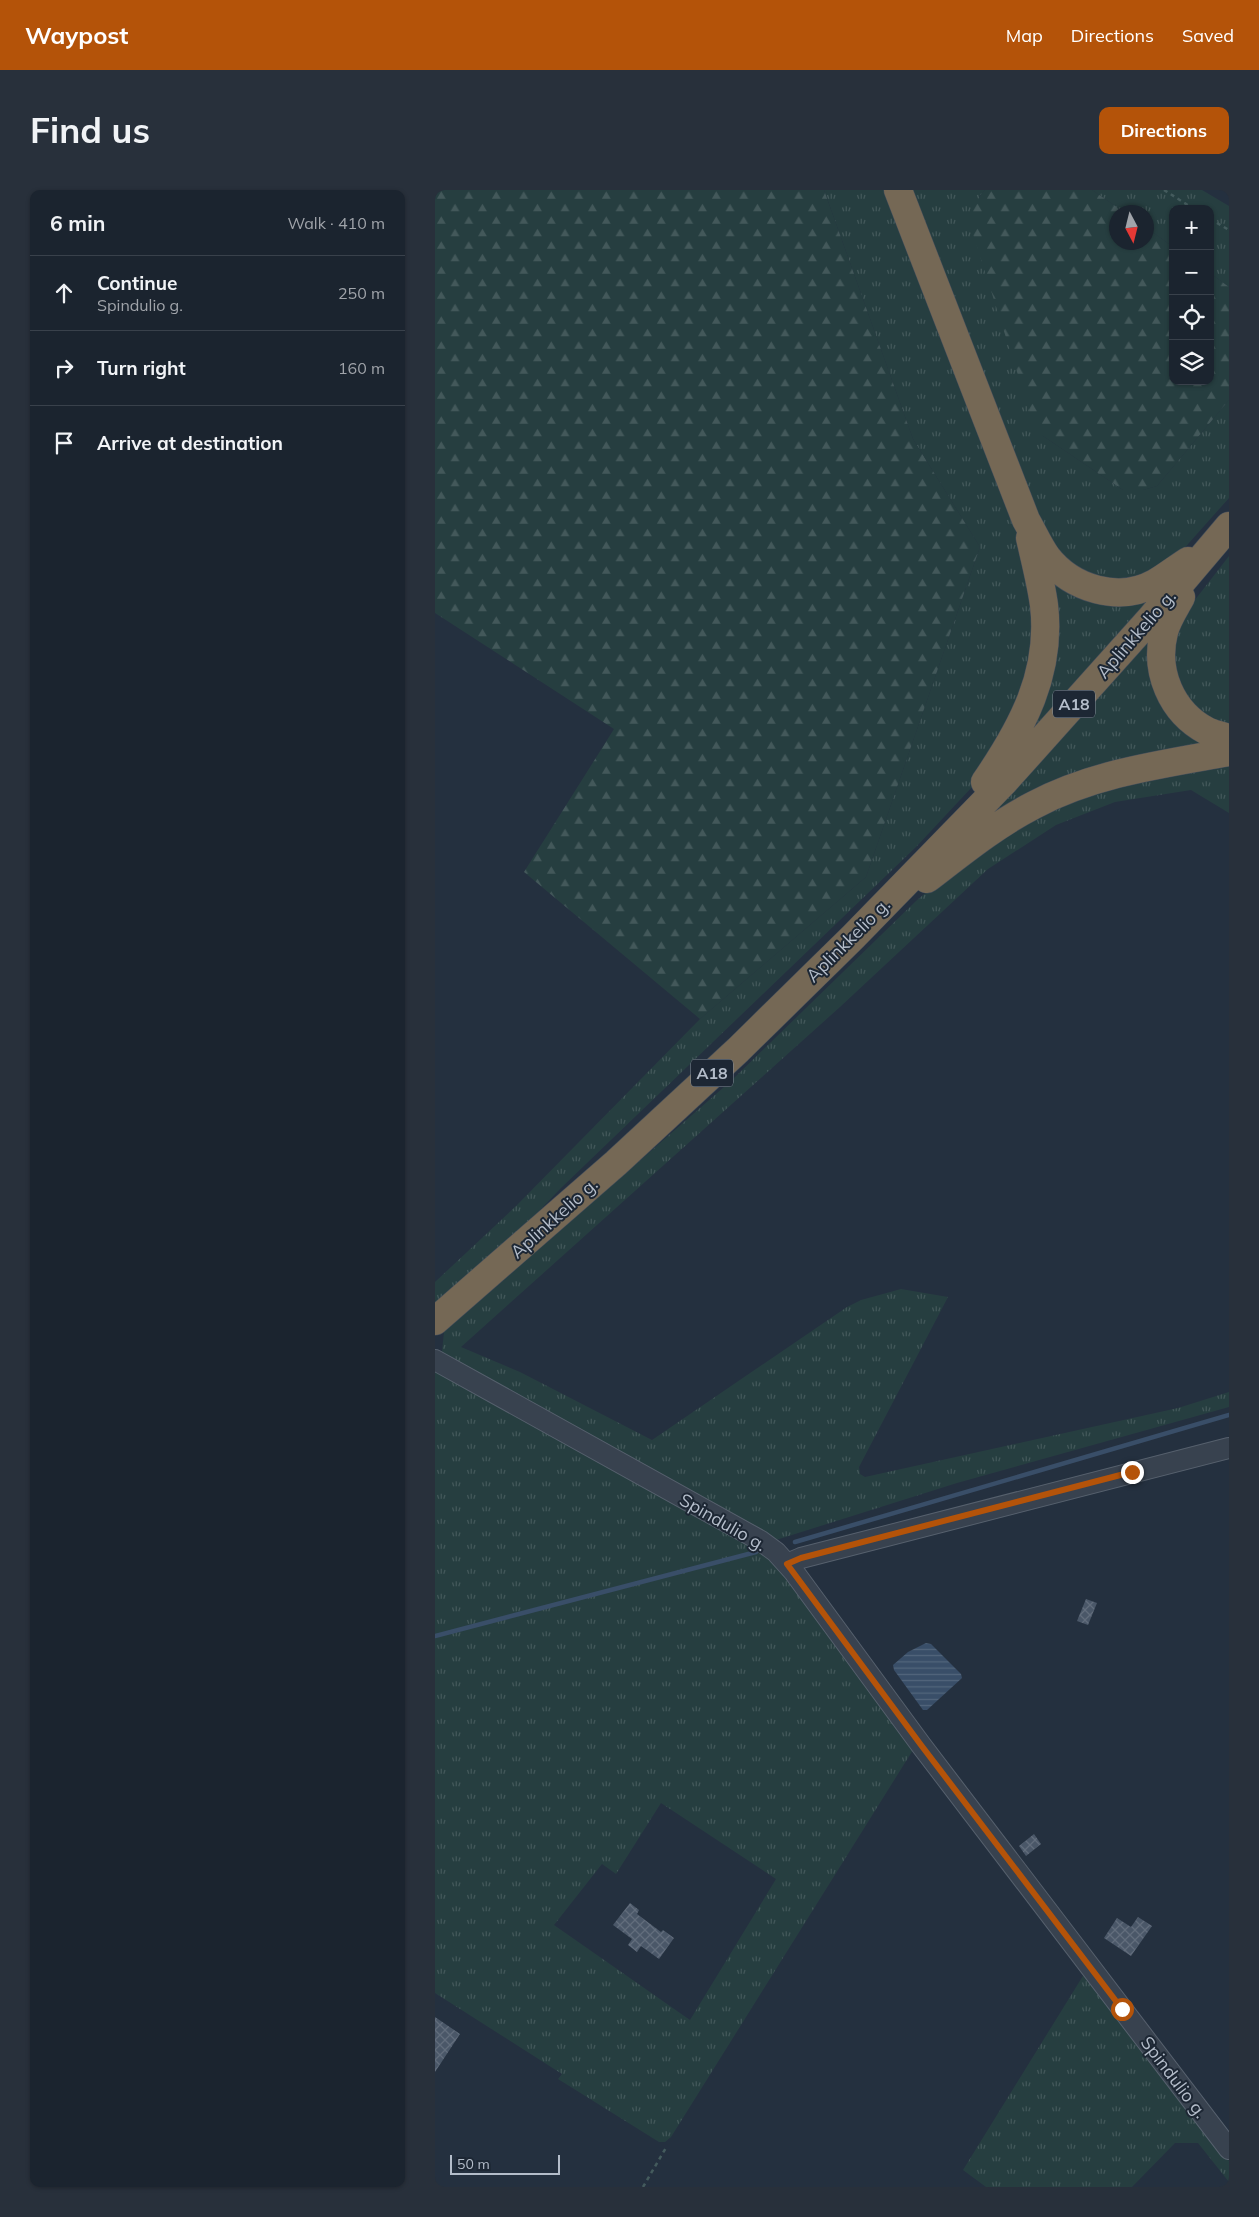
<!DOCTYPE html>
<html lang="en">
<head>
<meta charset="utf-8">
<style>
  :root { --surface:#1b242f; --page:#28303b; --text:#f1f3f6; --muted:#a0a4aa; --line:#39414b; --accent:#b45309 }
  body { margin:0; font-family:Mulish,sans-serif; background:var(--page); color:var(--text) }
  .controls { position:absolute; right:15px; top:15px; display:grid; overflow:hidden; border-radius:10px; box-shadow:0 1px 4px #0004 }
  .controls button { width:45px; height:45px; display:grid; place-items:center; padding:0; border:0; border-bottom:1px solid var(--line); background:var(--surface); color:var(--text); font:25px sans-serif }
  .compass { position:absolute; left:674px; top:15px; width:45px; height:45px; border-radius:50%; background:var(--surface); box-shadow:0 1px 4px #0004; rotate:173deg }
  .scale { position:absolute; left:15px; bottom:12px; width:110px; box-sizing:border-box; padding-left:5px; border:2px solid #b4bdca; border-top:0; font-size:14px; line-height:18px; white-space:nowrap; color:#b4bdca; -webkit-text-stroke:4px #1d2734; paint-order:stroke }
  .stop { position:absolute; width:15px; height:15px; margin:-11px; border:4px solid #b45309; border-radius:50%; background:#fff }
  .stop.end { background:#b45309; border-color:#fff; box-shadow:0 1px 5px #0008 }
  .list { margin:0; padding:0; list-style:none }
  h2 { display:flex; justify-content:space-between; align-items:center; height:65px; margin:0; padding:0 20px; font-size:21px }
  h2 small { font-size:16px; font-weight:400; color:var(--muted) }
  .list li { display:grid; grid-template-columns:32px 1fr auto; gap:15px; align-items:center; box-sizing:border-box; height:75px; padding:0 20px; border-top:1px solid var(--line) }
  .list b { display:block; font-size:19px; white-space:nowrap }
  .list p { margin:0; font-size:16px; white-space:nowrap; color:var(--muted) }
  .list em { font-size:16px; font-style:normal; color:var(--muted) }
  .icon { flex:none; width:28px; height:28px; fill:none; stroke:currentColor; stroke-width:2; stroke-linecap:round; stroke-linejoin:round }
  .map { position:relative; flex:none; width:794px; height:1997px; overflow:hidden; border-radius:10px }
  header { display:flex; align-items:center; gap:30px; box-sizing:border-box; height:70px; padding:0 25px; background:var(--accent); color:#fff }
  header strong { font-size:24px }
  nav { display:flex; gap:28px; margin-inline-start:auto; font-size:18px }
  .intro { display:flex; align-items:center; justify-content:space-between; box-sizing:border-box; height:120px; padding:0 30px }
  h1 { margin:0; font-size:35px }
  .button { padding:12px 22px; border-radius:10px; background:var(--accent); color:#fff; font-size:18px; font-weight:700 }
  main { display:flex; gap:30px; padding:0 30px }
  aside { flex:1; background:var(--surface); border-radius:10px; box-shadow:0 1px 4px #0004 }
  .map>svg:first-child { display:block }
  .grass { fill:url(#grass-tufts); fill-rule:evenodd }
  .forest { fill:url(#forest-firs) }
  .water { fill:url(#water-rules) }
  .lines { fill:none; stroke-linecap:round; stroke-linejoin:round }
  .stream { stroke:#394e68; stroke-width:4.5 }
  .building { fill:url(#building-cross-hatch) }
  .minor-casing { stroke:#56606d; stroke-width:22 }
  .highway-casing { stroke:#434d5a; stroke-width:29 }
  .path { stroke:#445b5d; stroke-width:2.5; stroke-dasharray:4 4; stroke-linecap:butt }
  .minor { stroke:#38424f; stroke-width:20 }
  .highway { stroke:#756855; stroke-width:28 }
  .route { stroke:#b45309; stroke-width:6 }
  .labels { text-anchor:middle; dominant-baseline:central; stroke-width:4; stroke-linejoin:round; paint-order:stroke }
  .shield { fill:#1d2734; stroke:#87909d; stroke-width:1 }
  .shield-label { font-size:16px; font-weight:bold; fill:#b4bdca }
  .street-label { font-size:18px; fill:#b4bdca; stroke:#1d2734 }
</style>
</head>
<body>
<header>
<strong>Waypost</strong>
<nav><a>Map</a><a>Directions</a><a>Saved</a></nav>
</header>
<div class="intro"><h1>Find us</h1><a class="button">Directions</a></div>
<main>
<aside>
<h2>6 min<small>Walk · 410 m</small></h2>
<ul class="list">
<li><svg class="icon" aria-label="ahead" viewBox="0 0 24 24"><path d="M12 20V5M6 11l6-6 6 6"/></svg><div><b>Continue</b><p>Spindulio g.</p></div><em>250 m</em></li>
<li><svg class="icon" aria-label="right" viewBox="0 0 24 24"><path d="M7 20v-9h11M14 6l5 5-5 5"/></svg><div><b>Turn right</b></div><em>160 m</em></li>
<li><svg class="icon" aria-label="arrive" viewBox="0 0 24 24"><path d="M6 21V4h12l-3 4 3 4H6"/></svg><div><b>Arrive at destination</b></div></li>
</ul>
</aside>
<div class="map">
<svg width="794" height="1997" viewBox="0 0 794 1997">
  <defs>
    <pattern id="grass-tufts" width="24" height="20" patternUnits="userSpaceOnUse" patternTransform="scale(1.25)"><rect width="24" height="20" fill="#263e40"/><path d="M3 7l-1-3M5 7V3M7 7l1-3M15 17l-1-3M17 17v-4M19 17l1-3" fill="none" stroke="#43585a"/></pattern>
    <pattern id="forest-firs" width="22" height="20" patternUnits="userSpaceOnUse" patternTransform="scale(1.25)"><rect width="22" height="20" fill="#263e40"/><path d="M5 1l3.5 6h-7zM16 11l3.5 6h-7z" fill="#43585a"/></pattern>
    <pattern id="water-rules" width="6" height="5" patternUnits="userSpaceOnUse" patternTransform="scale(1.25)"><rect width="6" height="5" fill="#394e68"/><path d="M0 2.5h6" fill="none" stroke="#53667c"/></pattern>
    <pattern id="building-cross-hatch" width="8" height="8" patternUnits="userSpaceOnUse" patternTransform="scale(1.25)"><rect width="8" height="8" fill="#4a5768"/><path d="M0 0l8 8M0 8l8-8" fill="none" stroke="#626d7c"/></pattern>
  </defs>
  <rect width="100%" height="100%" fill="#24303f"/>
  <path class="grass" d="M 389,0 L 453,0 L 595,373 L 602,477 L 538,596 L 481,657 L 126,998 L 81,1045 L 0,1115 L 0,1092 L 81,1016 L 265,829 L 431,687 L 545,357 L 478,249 Z
    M 478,0 L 550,0 L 544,7 L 608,246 L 688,300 L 708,300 L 722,296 L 794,210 L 794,308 L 737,372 L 720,385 L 660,393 L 616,359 L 489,36 Z
    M 657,0 L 767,0 L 794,16 L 794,97 L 775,83 L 775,19 L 738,19 L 738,57 L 712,38 L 712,22 L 689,22 Z
    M 794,366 L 794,540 L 755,521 L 735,484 L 741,439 L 756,415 Z
    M 609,374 L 718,407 L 590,552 Z
    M 723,438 L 719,469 L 781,557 L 546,635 Z
    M 794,570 L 794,623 L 756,600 L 680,612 L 621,635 L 553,679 L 405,817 L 26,1157 L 85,1182 L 217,1250 L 412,1117 L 426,1110 L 466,1099 L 513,1107 L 424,1277 L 425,1284 L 430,1287 L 743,1218 L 794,1202 L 794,1217 L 522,1293 L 341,1350 L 7,1162 L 9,1142 L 297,890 L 481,711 L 541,660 L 627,610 Z
    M 0,1179 L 317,1355 L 334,1368 L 363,1402 L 478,1560 L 236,1947 L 230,1952 L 224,1952 L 123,1889 L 127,1884 L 0,1803 ZM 226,1613 L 341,1689 L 255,1830 L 119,1735 L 167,1674 L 181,1684 Z
    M 651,1781 L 794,1971 L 794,1992 L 763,1953 L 740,1953 L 697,1997 L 551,1997 L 528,1980 Z"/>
  <path class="forest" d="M 0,0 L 389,0 L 478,249 L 545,357 L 431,687 L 265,829 L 89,682 L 179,539 L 0,423 Z
    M 550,0 L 657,0 L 689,22 L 682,22 L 682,52 L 712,52 L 712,38 L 738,57 L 738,191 L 775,191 L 775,83 L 794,97 L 794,210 L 722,296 L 708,300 L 688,300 L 608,246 L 599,235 L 535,35 C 536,21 540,11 550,0 Z"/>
  <path class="water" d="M 491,1453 L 496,1454 L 526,1484 L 527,1488 L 492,1520 L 488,1520 L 459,1480 L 458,1475 L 473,1462 Z"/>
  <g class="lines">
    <path class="stream" d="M 360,1352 L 794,1225
      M 0,1446 L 321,1362"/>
  </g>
  <path class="building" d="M 651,1409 L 662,1413 L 653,1435 L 642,1431 Z
    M 599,1644 L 606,1654 L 591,1666 L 584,1656 Z
    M 195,1713 L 204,1720 L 202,1724 L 226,1742 L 228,1740 L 239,1748 L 224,1769 L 206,1756 L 202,1762 L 193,1755 L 197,1749 L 178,1735 Z
    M 703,1727 L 717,1736 L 696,1766 L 669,1748 L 682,1728 L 696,1737 Z
    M 0,1827 L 25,1844 L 0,1882 Z"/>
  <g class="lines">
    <g class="minor-casing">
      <path id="minor" d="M 0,1170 L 326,1351 L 341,1362 L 359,1382 L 486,1555 L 794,1959
        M 352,1374 L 366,1368 L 794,1258"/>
    </g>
    <g class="highway-casing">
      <path id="highway" d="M 463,0 L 591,330 C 598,342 604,356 612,367 C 637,399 684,413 720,393 C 732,386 742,378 753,371
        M 746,407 C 740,418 732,430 729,442 C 719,481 736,522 772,541 C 778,544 787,546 794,548
        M 550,592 C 587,538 617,483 609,415 C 606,393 600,370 595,348
        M 492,689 C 526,663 560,635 599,615 C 659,583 728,574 794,562
        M 0,1131 L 181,973 L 303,860 L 418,747 L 569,592 L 716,428 L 794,336"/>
    </g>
    <path class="path" d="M 729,0 L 759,19
      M 775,29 L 794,40
      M 208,1997 L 232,1956"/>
    <use href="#minor" class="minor"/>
    <use href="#highway" class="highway"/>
  </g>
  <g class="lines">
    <path class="route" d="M 687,1819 L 486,1555 L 352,1374 L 366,1368 L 697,1282"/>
  </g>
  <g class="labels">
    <g class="shield">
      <rect x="618" y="500.5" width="42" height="27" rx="4"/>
      <rect x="256" y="869.5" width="42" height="27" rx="4"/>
    </g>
    <g class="shield-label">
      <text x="639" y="514">A18</text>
      <text x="277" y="883">A18</text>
    </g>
    <g class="street-label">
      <text transform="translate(701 444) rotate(-49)">Aplinkkelio g.</text>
      <text transform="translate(413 750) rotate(-45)">Aplinkkelio g.</text>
      <text transform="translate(119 1028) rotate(-42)">Aplinkkelio g.</text>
      <text transform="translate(288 1332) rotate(30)">Spindulio g.</text>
      <text transform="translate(739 1887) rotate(53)">Spindulio g.</text>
    </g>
  </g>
</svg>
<div class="controls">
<button>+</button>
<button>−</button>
<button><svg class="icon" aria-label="locate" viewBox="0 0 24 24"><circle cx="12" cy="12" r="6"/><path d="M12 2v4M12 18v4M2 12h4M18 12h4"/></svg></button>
<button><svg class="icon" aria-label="layers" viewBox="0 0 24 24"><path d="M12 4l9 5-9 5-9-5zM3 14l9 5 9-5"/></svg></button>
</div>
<svg class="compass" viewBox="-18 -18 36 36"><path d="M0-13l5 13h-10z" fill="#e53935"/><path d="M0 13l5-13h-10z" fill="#a0a4aa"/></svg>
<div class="scale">50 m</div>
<div class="stop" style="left:687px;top:1819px"></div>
<div class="stop end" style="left:697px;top:1282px"></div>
</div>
</main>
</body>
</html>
